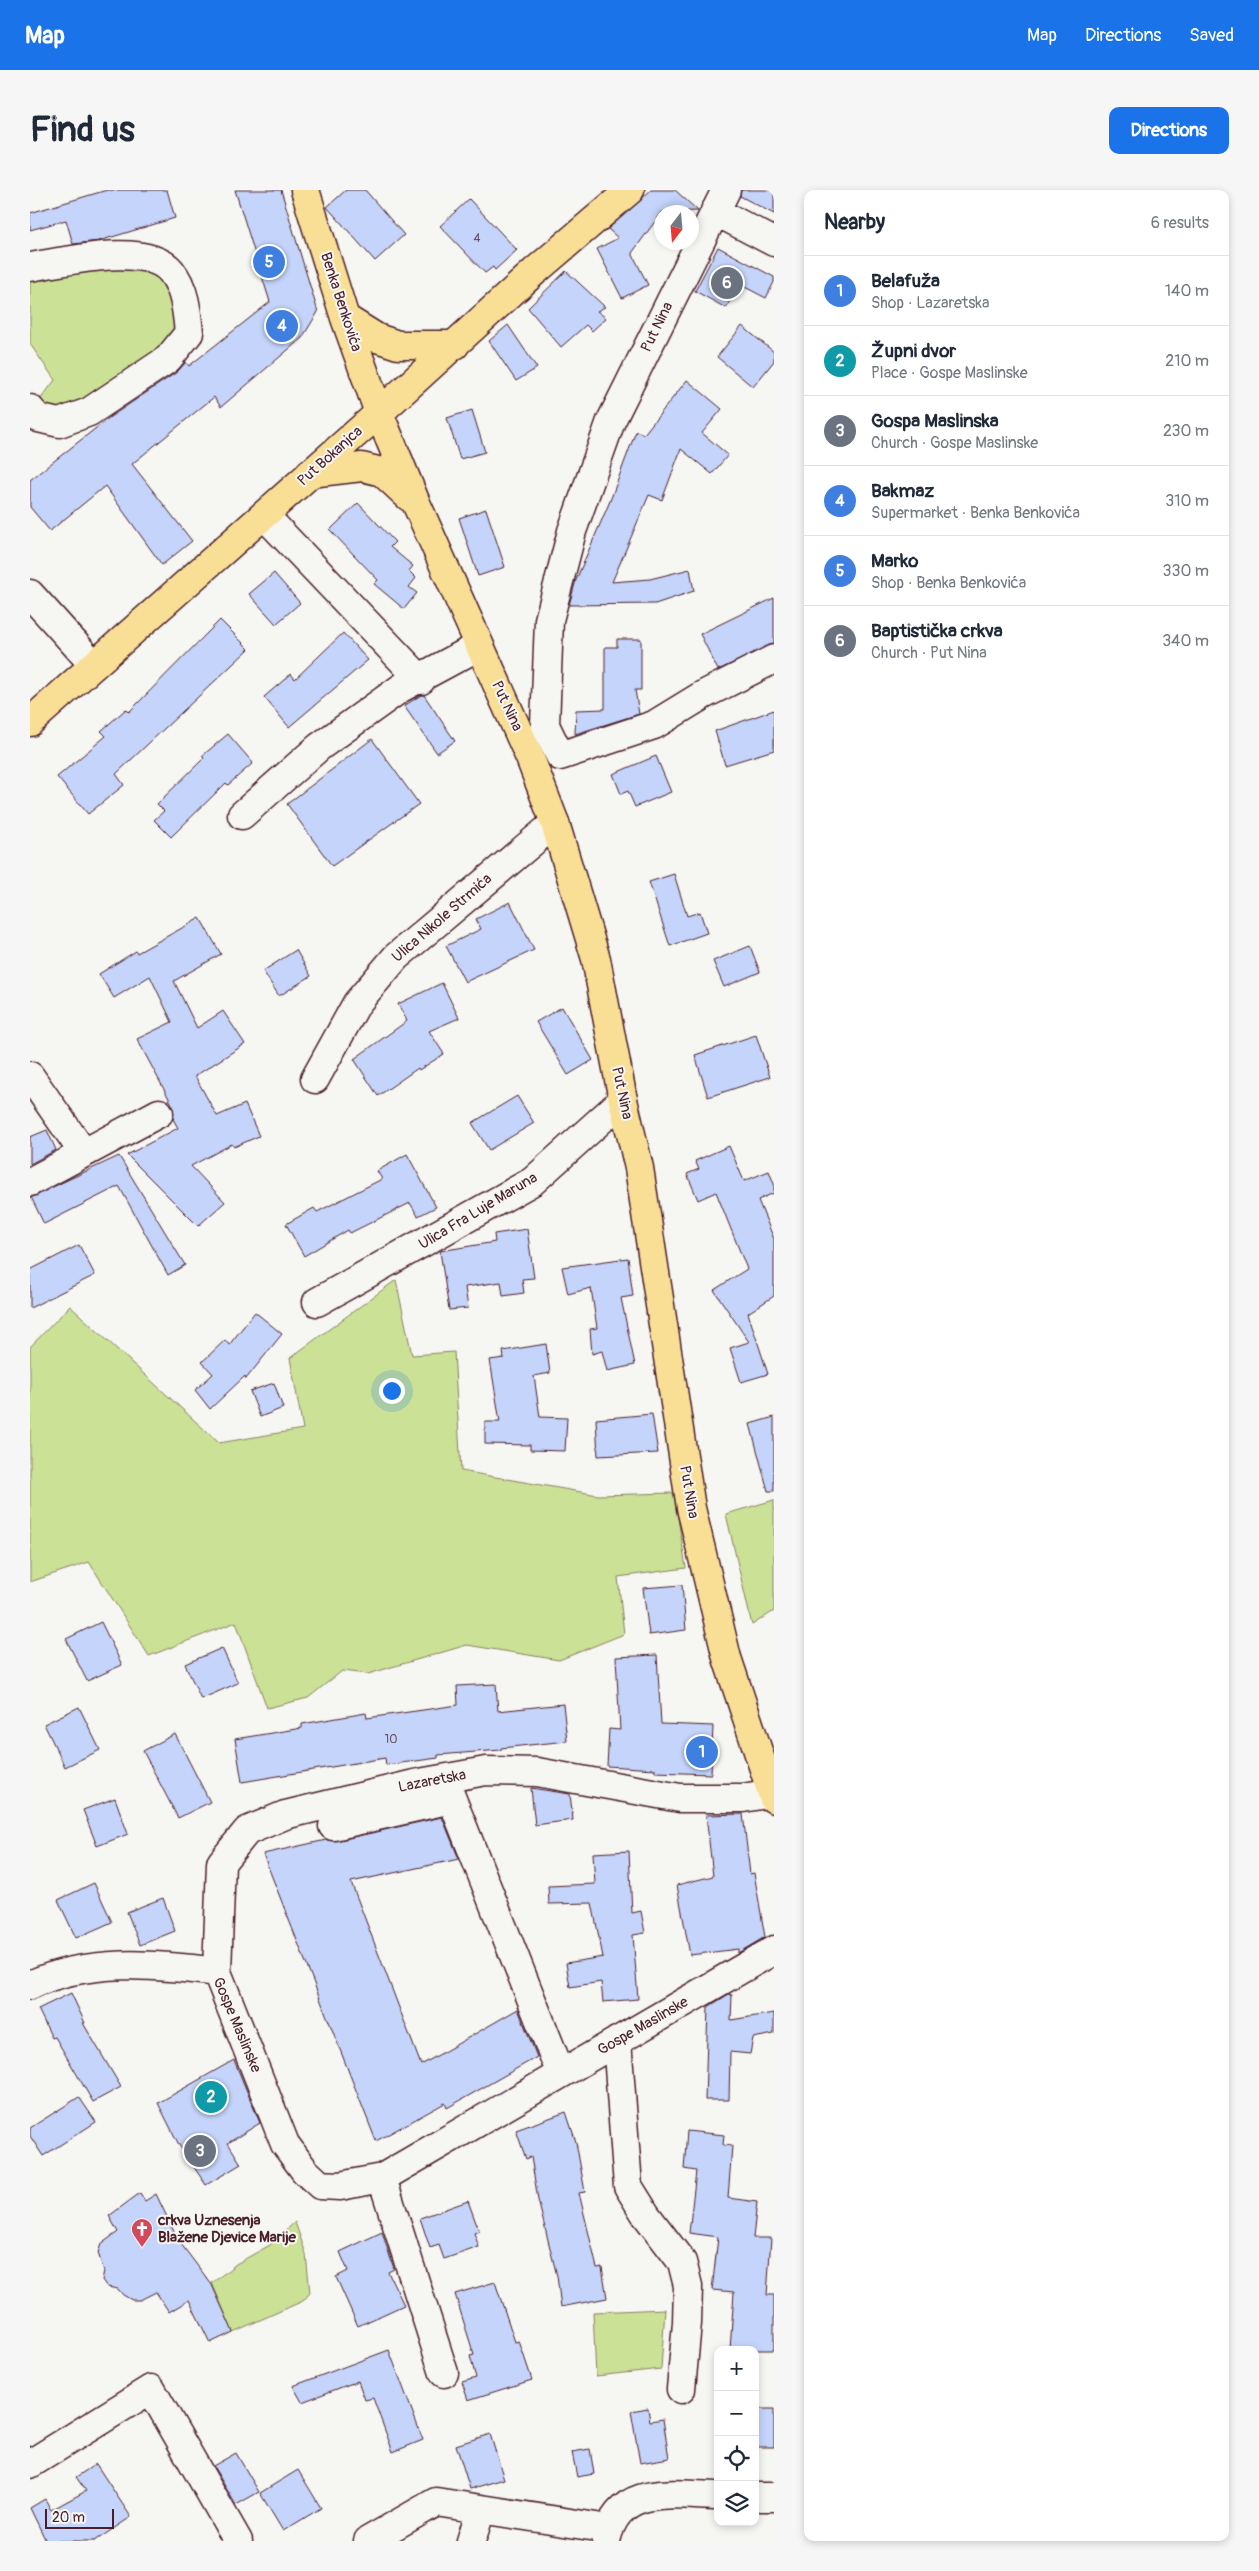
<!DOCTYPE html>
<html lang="en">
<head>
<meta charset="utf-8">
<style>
  :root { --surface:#fff; --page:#f6f6f7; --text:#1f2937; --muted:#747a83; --line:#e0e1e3; --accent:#1a73e8 }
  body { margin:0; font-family:Pangolin,sans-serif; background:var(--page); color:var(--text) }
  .controls { position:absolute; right:15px; bottom:15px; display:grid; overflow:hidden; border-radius:10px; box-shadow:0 2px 8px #0003 }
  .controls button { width:45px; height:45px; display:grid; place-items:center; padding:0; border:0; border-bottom:1px solid var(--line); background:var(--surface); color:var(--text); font:25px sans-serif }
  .compass { position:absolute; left:624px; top:15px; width:45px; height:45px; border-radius:50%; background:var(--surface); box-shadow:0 2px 8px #0003; rotate:196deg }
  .scale { position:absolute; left:15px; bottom:12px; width:69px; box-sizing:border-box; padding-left:5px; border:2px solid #4a1f2b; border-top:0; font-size:14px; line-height:18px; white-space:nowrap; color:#4a1f2b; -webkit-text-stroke:4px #f6f6f2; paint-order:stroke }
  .you { position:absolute; left:361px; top:1200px; width:18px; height:18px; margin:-12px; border:4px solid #fff; border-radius:50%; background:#1a73e8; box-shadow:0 0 0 8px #1a73e833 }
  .badge { display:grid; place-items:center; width:32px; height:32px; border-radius:50%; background:var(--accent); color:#fff; font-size:16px; font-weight:700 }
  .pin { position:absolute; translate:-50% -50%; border:2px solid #fff; box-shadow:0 1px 5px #0006 }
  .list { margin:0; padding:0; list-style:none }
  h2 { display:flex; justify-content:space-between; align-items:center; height:65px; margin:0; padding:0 20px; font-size:21px }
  h2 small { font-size:16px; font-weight:400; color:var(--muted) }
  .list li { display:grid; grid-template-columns:32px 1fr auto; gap:15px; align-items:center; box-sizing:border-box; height:70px; padding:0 20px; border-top:1px solid var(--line) }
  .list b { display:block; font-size:19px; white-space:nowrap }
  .list p { margin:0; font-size:16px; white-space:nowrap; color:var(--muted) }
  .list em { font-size:16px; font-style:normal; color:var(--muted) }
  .icon { flex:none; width:28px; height:28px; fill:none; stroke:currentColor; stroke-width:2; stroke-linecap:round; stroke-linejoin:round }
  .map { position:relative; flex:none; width:744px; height:2351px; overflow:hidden; border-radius:10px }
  header { display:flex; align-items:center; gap:30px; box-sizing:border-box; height:70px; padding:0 25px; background:var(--accent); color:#fff }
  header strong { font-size:24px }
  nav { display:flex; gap:28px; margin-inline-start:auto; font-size:18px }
  .intro { display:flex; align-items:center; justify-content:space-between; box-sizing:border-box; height:120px; padding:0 30px }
  h1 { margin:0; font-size:35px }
  .button { padding:12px 22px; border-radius:10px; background:var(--accent); color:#fff; font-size:18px; font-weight:700 }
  main { display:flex; gap:30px; padding:0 30px }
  aside { flex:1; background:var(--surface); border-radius:10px; box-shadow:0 2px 8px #0003 }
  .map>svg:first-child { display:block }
  .green { fill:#cbe196; stroke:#8a8060 }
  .building { fill:#c4d4fb; stroke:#4a1f2b }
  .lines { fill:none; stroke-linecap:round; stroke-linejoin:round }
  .minor-casing { stroke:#4a1f2b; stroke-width:31 }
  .major-casing { stroke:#4a1f2b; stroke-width:31 }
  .minor { stroke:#f6f6f2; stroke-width:28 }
  .major { stroke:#f9df96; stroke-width:28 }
  .labels { text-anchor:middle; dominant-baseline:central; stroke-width:4; stroke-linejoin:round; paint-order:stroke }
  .number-label { font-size:12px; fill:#684c5f }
  .street-label { font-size:15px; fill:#4a1f2b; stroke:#f6f6f2 }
  .poi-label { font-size:15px; font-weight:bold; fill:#4a1f2b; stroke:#f6f6f2; text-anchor:start }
</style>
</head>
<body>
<header>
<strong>Map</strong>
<nav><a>Map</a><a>Directions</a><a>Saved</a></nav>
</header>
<div class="intro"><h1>Find us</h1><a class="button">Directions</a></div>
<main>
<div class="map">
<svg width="744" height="2351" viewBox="0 0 744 2351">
  <rect width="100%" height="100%" fill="#f6f6f2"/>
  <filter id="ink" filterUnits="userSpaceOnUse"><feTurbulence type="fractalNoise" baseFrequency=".02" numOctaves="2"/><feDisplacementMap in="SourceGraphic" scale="10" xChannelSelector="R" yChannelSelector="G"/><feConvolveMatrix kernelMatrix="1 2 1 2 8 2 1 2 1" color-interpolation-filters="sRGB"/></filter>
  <g filter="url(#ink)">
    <path class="green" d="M 58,78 L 125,78 L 137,94 L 147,134 L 130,157 L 73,199 L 28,222 L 6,215 L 25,190 L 0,154 L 0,86 Z
      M 366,1090 L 382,1165 L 424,1162 L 431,1281 L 568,1305 L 644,1303 L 656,1378 L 588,1387 L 594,1444 L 529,1470 L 437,1455 L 338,1484 L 312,1481 L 278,1508 L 237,1518 L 206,1432 L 119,1466 L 59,1372 L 0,1392 L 0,1157 L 40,1116 L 189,1253 L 273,1239 L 260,1168 Z
      M 744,1310 L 744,1421 L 722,1435 L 696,1324 Z
      M 265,2032 L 276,2064 L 280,2103 L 273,2111 L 203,2142 L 182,2093 L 206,2074 L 240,2055 Z
      M 635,2119 L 631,2179 L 566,2186 L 563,2122 Z"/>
    <path class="building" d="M 77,0 L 137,0 L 145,28 L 69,51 L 43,54 L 36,30 L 0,40 L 0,23 Z
      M 205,0 L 251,0 L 288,122 L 272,148 L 191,217 L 184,207 L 102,274 L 162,351 L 132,375 L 75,296 L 20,341 L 0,317 L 0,290 L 80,227 L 147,182 L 156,172 L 159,176 L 240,112 Z
      M 316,0 L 335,0 L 374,45 L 345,71 L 297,17 Z
      M 621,0 L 645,0 L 668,21 L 632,22 L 602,63 L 618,95 L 592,108 L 567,59 L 588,48 L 578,39 Z
      M 711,0 L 744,0 L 744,24 L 710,6 Z
      M 439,9 L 487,60 L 465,80 L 463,77 L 455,83 L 410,36 Z
      M 688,57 L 744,87 L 744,92 L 736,108 L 709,94 L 696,118 L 665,101 Z
      M 536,81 L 575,117 L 567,121 L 576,128 L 562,141 L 556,135 L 531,157 L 498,118 Z
      M 478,135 L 507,178 L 486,191 L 459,151 Z
      M 712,136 L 744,162 L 744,171 L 723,197 L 687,167 Z
      M 657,190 L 692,219 L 672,243 L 698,265 L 682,284 L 651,259 L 632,310 L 619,305 L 582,392 L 620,389 L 660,379 L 664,401 L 625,414 L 539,415 L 546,390 L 580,311 L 606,241 L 614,244 Z
      M 442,220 L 455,262 L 430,269 L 417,228 Z
      M 328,313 L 365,352 L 360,357 L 383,376 L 379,381 L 386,388 L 379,397 L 387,403 L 374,419 L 344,394 L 348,390 L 300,340 Z
      M 456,319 L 475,377 L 448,386 L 429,328 Z
      M 244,383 L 270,413 L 246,434 L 219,404 Z
      M 744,408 L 744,454 L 688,480 L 670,444 Z
      M 190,430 L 219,459 L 86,584 L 94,595 L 58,624 L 27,587 L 76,546 L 71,541 L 96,519 L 99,522 Z
      M 313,443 L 338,470 L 259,537 L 234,507 L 261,484 L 265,489 Z
      M 587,449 L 611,449 L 611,500 L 605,500 L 609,524 L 545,544 L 546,520 L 575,519 L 575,457 L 587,457 Z
      M 391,505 L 394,505 L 425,551 L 407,563 L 374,516 Z
      M 744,520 L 744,560 L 695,575 L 685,541 Z
      M 198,544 L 223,573 L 198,595 L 196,593 L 141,647 L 124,630 L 134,621 L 127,614 L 174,568 L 172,566 Z
      M 342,549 L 389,614 L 302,676 L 257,614 Z
      M 626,566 L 641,602 L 605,617 L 598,601 L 591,604 L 583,584 Z
      M 644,684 L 657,726 L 670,722 L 677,743 L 640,756 L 619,692 Z
      M 480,712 L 504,760 L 435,792 L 416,756 L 451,739 L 446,729 Z
      M 170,728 L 191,764 L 144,791 L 167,838 L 193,821 L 215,854 L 165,886 L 187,926 L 215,914 L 229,946 L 204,957 L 202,954 L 161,976 L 195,1012 L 168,1036 L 97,965 L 148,938 L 143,929 L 143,916 L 107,849 L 142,832 L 120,786 L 84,808 L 69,784 L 106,761 L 107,763 Z
      M 720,756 L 730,782 L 694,797 L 683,771 Z
      M 266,760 L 281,786 L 249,806 L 233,781 Z
      M 412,793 L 429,828 L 399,841 L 414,864 L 389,880 L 388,878 L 348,906 L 324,869 L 377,831 L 368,814 Z
      M 532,817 L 563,870 L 538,885 L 506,832 Z
      M 726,845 L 740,887 L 678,907 L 665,865 Z
      M 487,906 L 504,933 L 459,960 L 442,933 Z
      M 17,940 L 26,960 L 0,974 L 0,947 Z
      M 699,956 L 714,991 L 739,981 L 744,994 L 744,1003 L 728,1010 L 744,1049 L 744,1106 L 718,1123 L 738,1184 L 711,1192 L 700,1158 L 719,1152 L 684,1100 L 717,1079 L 686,1002 L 668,1010 L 657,984 L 669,979 L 665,971 Z
      M 377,964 L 406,1017 L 388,1026 L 380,1013 L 320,1043 L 318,1040 L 274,1066 L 256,1034 L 284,1018 L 287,1022 L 352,989 L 347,981 Z
      M 89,966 L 155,1075 L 138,1085 L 89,996 L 14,1034 L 1,1007 Z
      M 497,1039 L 504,1088 L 492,1089 L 494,1103 L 473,1106 L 471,1092 L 435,1097 L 438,1118 L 419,1120 L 410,1061 L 465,1052 L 464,1044 Z
      M 49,1055 L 65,1085 L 0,1118 L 0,1080 Z
      M 598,1068 L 603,1106 L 591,1108 L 605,1175 L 577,1181 L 572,1161 L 562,1164 L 560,1139 L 567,1138 L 561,1098 L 538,1104 L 532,1077 Z
      M 225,1122 L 252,1144 L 216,1189 L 215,1186 L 180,1219 L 165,1200 L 183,1184 L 172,1172 L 195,1150 L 199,1155 Z
      M 516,1154 L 520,1183 L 504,1186 L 510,1227 L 537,1228 L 535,1261 L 500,1260 L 500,1255 L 455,1254 L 455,1232 L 470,1232 L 460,1170 L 474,1168 L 473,1161 Z
      M 244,1193 L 253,1218 L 230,1227 L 220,1201 Z
      M 622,1224 L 628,1263 L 568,1266 L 566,1229 Z
      M 744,1227 L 744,1301 L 738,1301 L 720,1234 Z
      M 652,1395 L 656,1440 L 619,1445 L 613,1398 Z
      M 71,1432 L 92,1475 L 57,1491 L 36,1449 Z
      M 192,1458 L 208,1493 L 171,1509 L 155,1474 Z
      M 627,1465 L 631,1534 L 683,1536 L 681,1584 L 625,1582 L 625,1579 L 577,1576 L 579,1539 L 590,1540 L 586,1467 Z
      M 466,1494 L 468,1521 L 533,1514 L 537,1551 L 471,1558 L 471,1560 L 408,1565 L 408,1568 L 356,1575 L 355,1568 L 212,1592 L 205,1549 L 272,1538 L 272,1534 L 336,1523 L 337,1528 L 428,1515 L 427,1496 Z
      M 49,1517 L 70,1560 L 35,1577 L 14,1534 Z
      M 145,1544 L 180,1612 L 148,1628 L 113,1561 Z
      M 501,1598 L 540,1604 L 543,1630 L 505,1635 Z
      M 85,1608 L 98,1644 L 67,1656 L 53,1620 Z
      M 713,1624 L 720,1684 L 724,1683 L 735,1747 L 708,1763 L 708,1759 L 660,1765 L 647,1695 L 683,1686 L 676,1625 Z
      M 412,1627 L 429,1669 L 321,1692 L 391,1875 L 488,1819 L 507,1867 L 417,1918 L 415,1913 L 346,1951 L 233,1664 L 296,1650 L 306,1651 Z
      M 599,1661 L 602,1723 L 611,1721 L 615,1743 L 603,1745 L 608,1809 L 573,1812 L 571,1792 L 540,1797 L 536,1773 L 573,1767 L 562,1713 L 519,1714 L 518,1696 L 565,1694 L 563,1663 Z
      M 64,1693 L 82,1732 L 46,1748 L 28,1710 Z
      M 133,1708 L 145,1741 L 110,1755 L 97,1722 Z
      M 41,1803 L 55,1833 L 53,1833 L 91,1897 L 63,1912 L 25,1847 L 22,1848 L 8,1819 Z
      M 699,1804 L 702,1805 L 701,1830 L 744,1823 L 744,1844 L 723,1848 L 720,1864 L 700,1862 L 699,1910 L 675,1910 L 678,1817 Z
      M 204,1870 L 230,1933 L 198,1953 L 211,1974 L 176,1995 L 149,1955 L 128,1913 Z
      M 49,1907 L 66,1932 L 13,1966 L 0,1946 L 0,1938 Z
      M 536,1922 L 546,1952 L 555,2002 L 549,2003 L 567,2078 L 572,2077 L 577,2108 L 531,2117 L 527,2086 L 508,2010 L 501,1967 L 496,1969 L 486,1940 Z
      M 657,1941 L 694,1945 L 693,1955 L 702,1956 L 698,2008 L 727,2012 L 723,2048 L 741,2048 L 737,2105 L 744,2105 L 744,2160 L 700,2160 L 704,2102 L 682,2100 L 688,2047 L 659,2043 L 666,1981 L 654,1979 Z
      M 110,2003 L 115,2011 L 126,2004 L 148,2050 L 182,2095 L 203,2142 L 180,2153 L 159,2110 L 139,2122 L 126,2102 L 110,2110 L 102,2110 L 93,2105 L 88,2099 L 77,2097 L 72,2090 L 74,2081 L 68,2063 L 71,2054 L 88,2042 L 79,2026 Z
      M 438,2011 L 449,2041 L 444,2043 L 449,2057 L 414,2069 L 409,2055 L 400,2058 L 390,2028 Z
      M 352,2042 L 364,2079 L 358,2082 L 374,2115 L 328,2136 L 306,2087 L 318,2081 L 310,2062 Z
      M 465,2092 L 485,2152 L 489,2151 L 502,2190 L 438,2210 L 432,2192 L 446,2188 L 440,2166 L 444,2165 L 425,2104 Z
      M 359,2160 L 393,2250 L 363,2262 L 343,2208 L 335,2210 L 328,2191 L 272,2212 L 263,2196 Z
      M 618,2218 L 620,2231 L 633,2229 L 639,2268 L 610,2273 L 601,2221 Z
      M 725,2219 L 744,2219 L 744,2257 L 725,2257 Z
      M 460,2244 L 474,2289 L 440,2299 L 426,2255 Z
      M 560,2259 L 564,2284 L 547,2287 L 542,2262 Z
      M 206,2263 L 229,2302 L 206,2315 L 183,2276 Z
      M 66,2274 L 101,2327 L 65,2351 L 16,2351 L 0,2318 L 15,2309 L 21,2320 L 56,2301 L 46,2287 Z
      M 268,2280 L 291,2318 L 253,2341 L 230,2303 Z"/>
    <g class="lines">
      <g class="minor-casing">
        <path id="minor" d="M 696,0 L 581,231 L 542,341 L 519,430 L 515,535 L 530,566 L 624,535 L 673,505 L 744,469
          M 685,21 L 744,52
          M 0,77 C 34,72 116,51 141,81 C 155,98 157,122 159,143 L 138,169 L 59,222 L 29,233 L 8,228 L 0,219
          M 234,325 L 391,490
          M 0,404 L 64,475
          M 212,625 L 289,557 L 371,498 L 449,456
          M 0,886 L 53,962
          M 285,889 L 327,813 L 366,767 L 525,633
          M 0,992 L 129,923
          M 287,1112 L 503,991 L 593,910
          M 414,1589 L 531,1884
          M 303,1636 L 421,1609
          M 187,1782 L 191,1673 L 217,1641 L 255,1625 L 384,1594 L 456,1581 L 507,1582 L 650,1608 L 713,1608 L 742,1603
          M 0,1795 C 57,1768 126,1774 187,1782 L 255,1954 L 275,1981 L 290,1995 L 310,1996 L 352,1988 L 744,1760
          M 587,1851 L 598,1996 L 616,2025 L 652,2072 L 658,2096 L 657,2133 L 651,2199
          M 352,1988 L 414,2183
          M 0,2274 L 121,2199 L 208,2351
          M 725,2307 L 744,2307
          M 338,2351 L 406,2312 L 579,2339
          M 441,2351 L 451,2319
          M 576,2351 C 588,2293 642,2305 688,2306"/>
      </g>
      <g class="major-casing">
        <path id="major" d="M 275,0 L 315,128 L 349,223 L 386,313 L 500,568 L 525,633 L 566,769 L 593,910 L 609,978 L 661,1318 L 697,1468 L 744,1609
          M 315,128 L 347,148 L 368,155 L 425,155
          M 280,283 L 332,277 L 352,282 L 379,307
          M 0,532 L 349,223 L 504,82 L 600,0"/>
      </g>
      <use href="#minor" class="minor"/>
      <use href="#major" class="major"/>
    </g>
  </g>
  <defs>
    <g id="church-pin" transform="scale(1.125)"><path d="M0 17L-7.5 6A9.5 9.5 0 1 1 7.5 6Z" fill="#d1495b" stroke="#f6f6f2"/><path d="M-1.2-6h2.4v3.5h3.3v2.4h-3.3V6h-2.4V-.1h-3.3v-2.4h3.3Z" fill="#fff"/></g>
  </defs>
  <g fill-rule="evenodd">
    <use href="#church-pin" x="112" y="2039"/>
  </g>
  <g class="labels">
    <g class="number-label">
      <text x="447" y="48">4</text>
      <text x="361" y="1549">10</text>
    </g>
    <g class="street-label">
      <text transform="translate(311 112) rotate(72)">Benka Benkovića</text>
      <text transform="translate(627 137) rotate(-64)">Put Nina</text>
      <text transform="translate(300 266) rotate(-42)">Put Bokanjca</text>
      <text transform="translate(477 516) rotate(65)">Put Nina</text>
      <text transform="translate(412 728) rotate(-41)">Ulica Nikole Strmića</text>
      <text transform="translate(592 903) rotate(78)">Put Nina</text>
      <text transform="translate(448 1021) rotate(-31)">Ulica Fra Luje Maruna</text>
      <text transform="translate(659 1302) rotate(80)">Put Nina</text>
      <text transform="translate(402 1591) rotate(-11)">Lazaretska</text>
      <text transform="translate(207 1835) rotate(67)">Gospe Maslinske</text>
      <text transform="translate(613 1836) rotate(-30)">Gospe Maslinske</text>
    </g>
    <g class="poi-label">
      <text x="128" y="2030">crkva Uznesenja<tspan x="128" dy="17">Blažene Djevice Marije</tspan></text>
    </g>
  </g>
</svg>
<div class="controls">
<button>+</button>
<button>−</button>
<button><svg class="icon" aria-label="locate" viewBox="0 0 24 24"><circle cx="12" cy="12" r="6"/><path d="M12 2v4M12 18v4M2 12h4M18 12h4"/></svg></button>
<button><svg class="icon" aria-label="layers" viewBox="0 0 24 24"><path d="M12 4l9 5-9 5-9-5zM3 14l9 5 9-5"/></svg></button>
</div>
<svg class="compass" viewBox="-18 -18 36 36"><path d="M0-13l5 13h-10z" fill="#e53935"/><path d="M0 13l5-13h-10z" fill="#747a83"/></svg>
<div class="scale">20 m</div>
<div class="you"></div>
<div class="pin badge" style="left:672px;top:1562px;background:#3f7fe0">1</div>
<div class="pin badge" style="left:181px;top:1907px;background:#0f9aa8">2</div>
<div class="pin badge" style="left:170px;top:1961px;background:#6b7280">3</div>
<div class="pin badge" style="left:252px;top:136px;background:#3f7fe0">4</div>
<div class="pin badge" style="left:239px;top:72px;background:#3f7fe0">5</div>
<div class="pin badge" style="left:697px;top:93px;background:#6b7280">6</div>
</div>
<aside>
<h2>Nearby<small>6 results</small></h2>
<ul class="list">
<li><span class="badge" style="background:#3f7fe0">1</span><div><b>Belafuža</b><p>Shop · Lazaretska</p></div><em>140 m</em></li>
<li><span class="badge" style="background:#0f9aa8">2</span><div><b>Župni dvor</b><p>Place · Gospe Maslinske</p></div><em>210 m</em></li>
<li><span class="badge" style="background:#6b7280">3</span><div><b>Gospa Maslinska</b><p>Church · Gospe Maslinske</p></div><em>230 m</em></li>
<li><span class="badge" style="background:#3f7fe0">4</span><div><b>Bakmaz</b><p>Supermarket · Benka Benkovića</p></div><em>310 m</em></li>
<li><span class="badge" style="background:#3f7fe0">5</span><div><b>Marko</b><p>Shop · Benka Benkovića</p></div><em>330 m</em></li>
<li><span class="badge" style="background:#6b7280">6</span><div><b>Baptistička crkva</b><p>Church · Put Nina</p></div><em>340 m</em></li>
</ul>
</aside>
</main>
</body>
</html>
